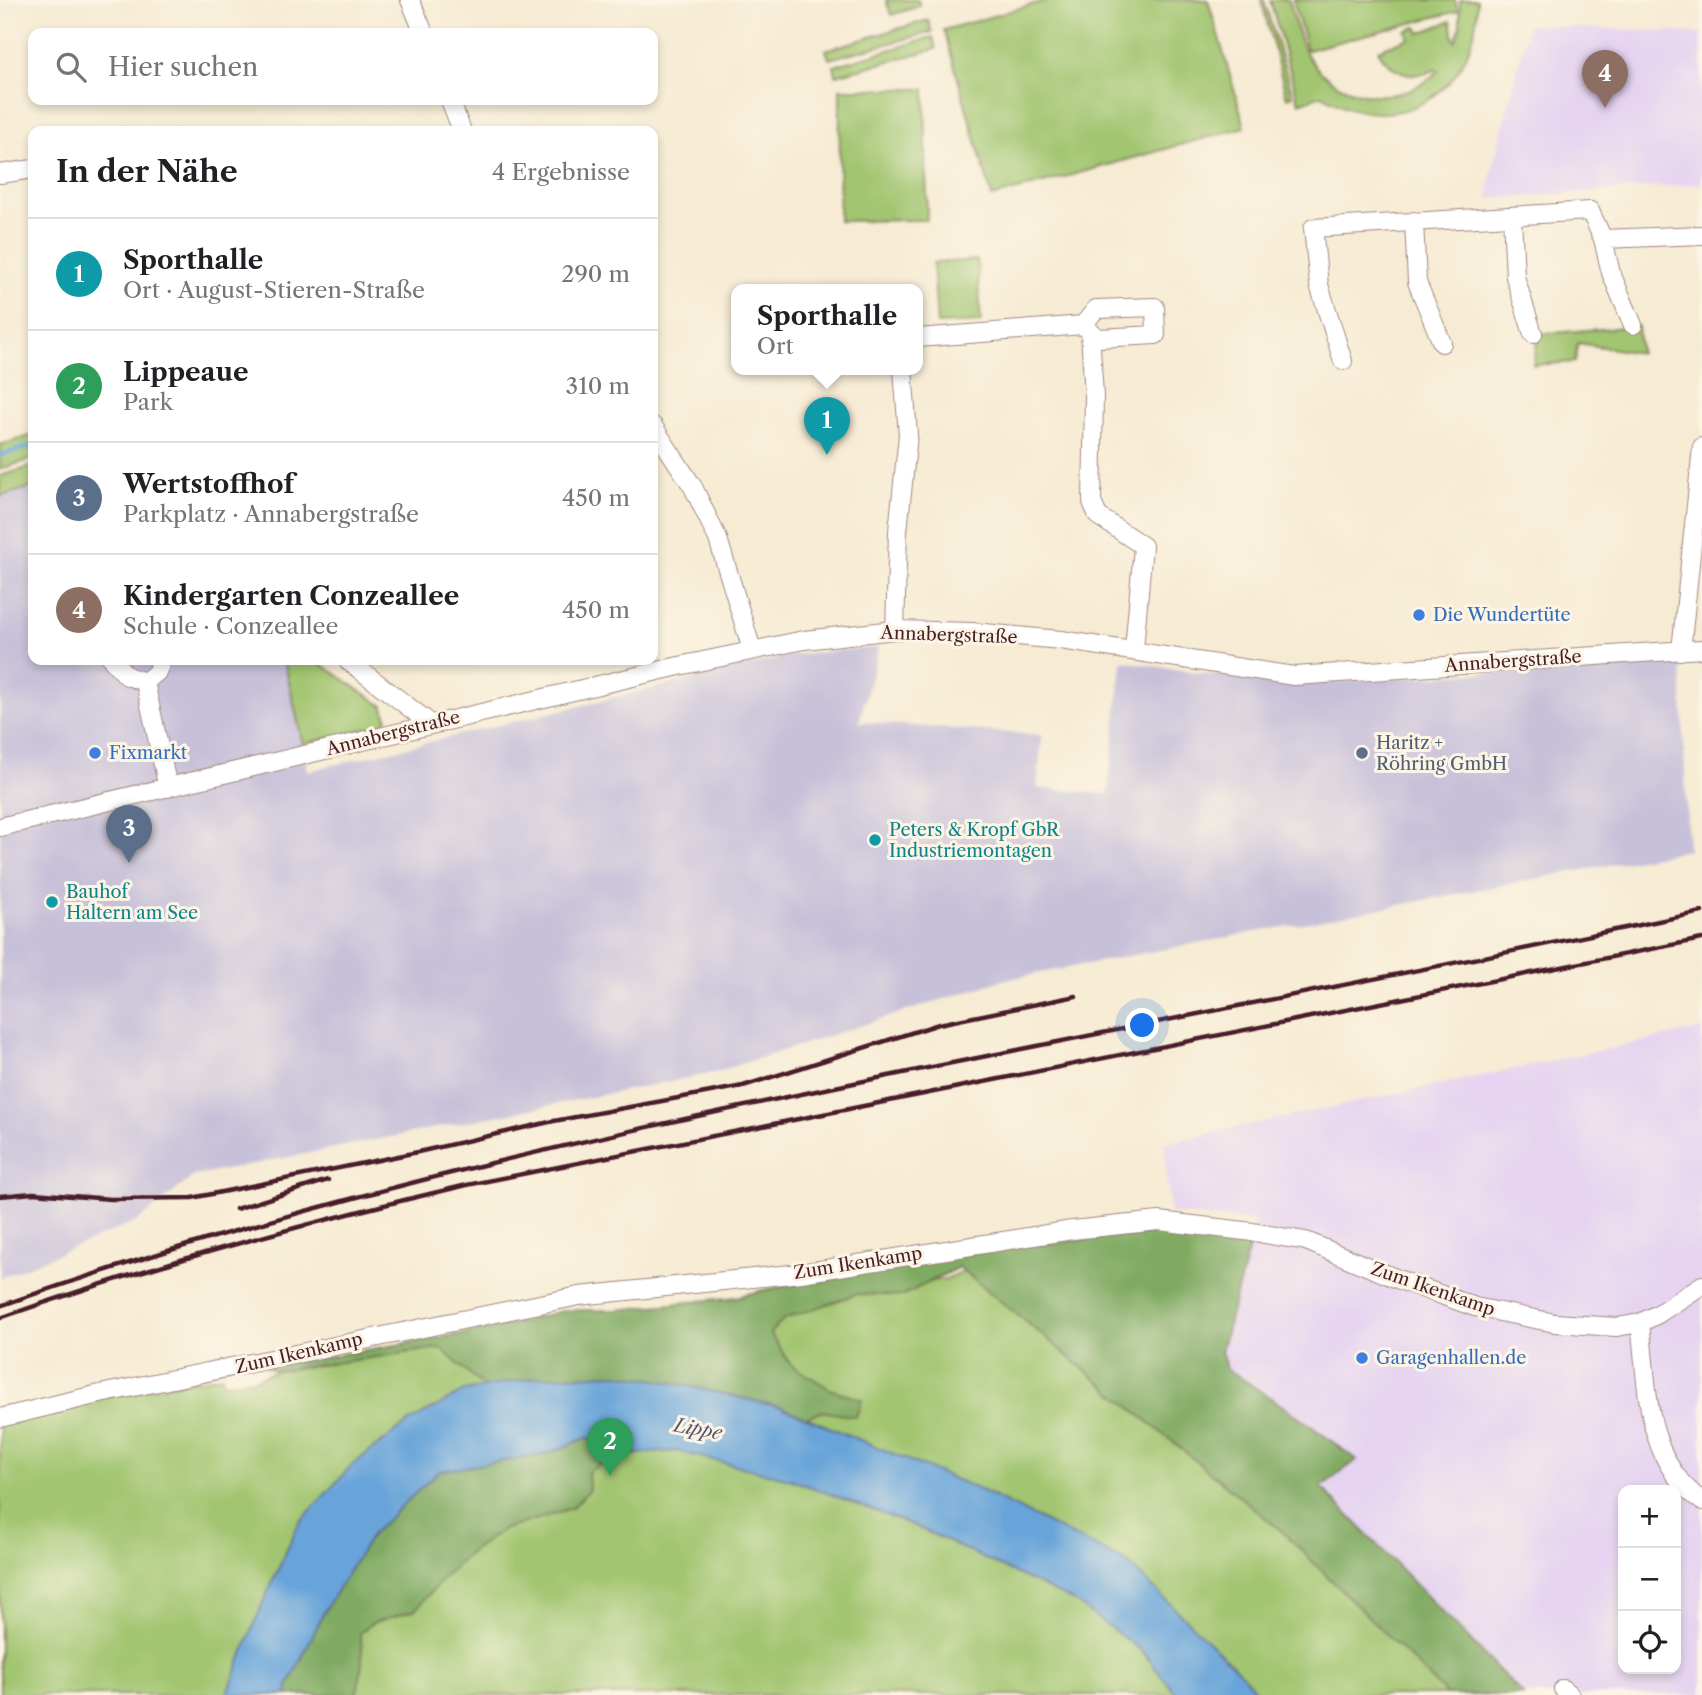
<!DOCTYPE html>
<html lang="de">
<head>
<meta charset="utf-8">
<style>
  :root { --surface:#fff; --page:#f2f2f2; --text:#202124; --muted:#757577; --line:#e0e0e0; --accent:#0f766e }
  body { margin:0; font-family:"Libre Caslon Text",serif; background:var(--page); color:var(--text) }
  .controls { position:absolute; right:21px; bottom:21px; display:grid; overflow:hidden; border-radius:14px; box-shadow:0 4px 10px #0003 }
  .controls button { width:63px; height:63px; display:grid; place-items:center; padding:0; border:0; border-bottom:2px solid var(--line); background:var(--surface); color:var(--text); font:35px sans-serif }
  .you { position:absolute; left:1143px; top:1026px; width:24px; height:24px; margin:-18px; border:5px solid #fff; border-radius:50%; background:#1a73e8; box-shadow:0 0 0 10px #1a73e833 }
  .badge { display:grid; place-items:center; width:46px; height:46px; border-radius:50%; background:var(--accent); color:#fff; font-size:23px; font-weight:700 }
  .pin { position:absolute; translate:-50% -58px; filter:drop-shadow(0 2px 4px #0008) }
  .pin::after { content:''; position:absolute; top:37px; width:24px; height:21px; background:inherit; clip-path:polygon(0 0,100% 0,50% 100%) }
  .popup { position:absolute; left:731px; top:284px; width:192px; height:91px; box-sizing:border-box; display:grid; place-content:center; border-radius:14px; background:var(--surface); filter:drop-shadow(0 2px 5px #0005); font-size:23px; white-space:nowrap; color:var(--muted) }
  .popup b { font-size:26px; color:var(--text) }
  .popup::after { content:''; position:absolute; left:50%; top:100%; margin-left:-14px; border:14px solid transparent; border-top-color:var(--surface) }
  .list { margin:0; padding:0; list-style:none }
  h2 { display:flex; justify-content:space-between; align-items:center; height:91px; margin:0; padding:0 28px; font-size:30px }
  h2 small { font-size:23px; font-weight:400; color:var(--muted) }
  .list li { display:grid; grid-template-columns:46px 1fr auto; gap:21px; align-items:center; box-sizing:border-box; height:112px; padding:0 28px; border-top:2px solid var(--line) }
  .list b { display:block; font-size:26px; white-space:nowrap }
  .list p { margin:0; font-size:23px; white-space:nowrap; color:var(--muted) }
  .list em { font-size:23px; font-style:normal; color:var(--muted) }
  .icon { flex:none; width:38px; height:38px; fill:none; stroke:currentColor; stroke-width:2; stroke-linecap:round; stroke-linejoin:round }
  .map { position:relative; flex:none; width:1702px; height:1695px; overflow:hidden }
  .search { position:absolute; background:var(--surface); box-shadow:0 4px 10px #0003; left:28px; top:28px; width:630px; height:77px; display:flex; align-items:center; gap:18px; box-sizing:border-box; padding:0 24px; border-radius:14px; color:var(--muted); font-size:26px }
  .panel { position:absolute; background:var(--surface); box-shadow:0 4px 10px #0003; left:28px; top:126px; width:630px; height:539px; border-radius:14px }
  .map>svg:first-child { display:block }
  .built { fill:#e5d3f1; fill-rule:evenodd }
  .industrial { fill:#c7c0d9 }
  .green { fill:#a1c56f; stroke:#76724d; stroke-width:2 }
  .forest { fill:#80aa62; stroke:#656446; stroke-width:2 }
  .water { fill:#68a4d9; stroke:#596282; stroke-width:2 }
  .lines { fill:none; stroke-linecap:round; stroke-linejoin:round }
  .stream { stroke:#68a4d9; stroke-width:4.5 }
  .street-casing { stroke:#a0857f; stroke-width:20 }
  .street { stroke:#fff; stroke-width:18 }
  .rail { stroke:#4a1f2b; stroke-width:4.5 }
  .shop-dot { fill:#3f7fe0; stroke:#fcf5e5; stroke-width:2.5 }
  .service-dot { fill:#5c6f8a; stroke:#fcf5e5; stroke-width:2.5 }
  .culture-dot { fill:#0f9aa8; stroke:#fcf5e5; stroke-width:2.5 }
  .labels { text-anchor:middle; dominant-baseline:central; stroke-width:6; stroke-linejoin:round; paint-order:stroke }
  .shop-label { font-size:18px; fill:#366cbe; stroke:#fcf5e5; text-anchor:start }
  .street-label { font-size:18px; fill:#4a1f2b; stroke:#fcf5e5 }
  .service-label { font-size:18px; fill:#4e5e75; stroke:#fcf5e5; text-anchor:start }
  .culture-label { font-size:18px; fill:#0d838f; stroke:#fcf5e5; text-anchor:start }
  .water-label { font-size:19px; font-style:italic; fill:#565471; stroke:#fcf5e5 }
</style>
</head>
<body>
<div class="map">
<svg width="1702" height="1695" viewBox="0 0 1702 1695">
  <rect width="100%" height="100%" fill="#fcf5e5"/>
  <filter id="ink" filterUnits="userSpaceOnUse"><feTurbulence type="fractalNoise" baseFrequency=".0143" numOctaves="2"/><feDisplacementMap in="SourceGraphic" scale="14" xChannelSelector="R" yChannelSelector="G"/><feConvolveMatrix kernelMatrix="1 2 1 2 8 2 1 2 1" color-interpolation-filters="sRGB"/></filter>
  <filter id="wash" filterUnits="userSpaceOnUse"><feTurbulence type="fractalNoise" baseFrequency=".00686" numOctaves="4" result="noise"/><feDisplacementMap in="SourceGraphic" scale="28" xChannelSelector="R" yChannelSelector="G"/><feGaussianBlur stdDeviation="1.57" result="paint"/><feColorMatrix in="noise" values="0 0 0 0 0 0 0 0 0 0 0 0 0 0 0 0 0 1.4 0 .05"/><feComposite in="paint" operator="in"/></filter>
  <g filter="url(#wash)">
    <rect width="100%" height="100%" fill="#f6ebd3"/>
    <path class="built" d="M 1528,25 L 1702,33 L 1702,184 L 1489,199 L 1489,183 Z
      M 1702,1029 L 1702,1695 L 1523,1695 L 1321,1487 L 1356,1460 L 1226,1368 L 1221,1352 L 1255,1221 L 1170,1213 L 1164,1143 ZM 1623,1490 L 1676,1490 L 1676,1669 L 1623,1669 Z"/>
    <path class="industrial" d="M 33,487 L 33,660 L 284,660 L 308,771 L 792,655 L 879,647 L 859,722 L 1042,735 L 1037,788 L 1108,794 L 1122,661 L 1193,672 L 1299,684 L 1681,661 L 1688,850 L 1003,980 L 713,1073 L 194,1176 L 138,1221 L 0,1278 L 0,496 Z"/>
    <path class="green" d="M 886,0 L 918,0 L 920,6 L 891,15 Z
      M 1048,0 L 1208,0 L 1245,127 L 992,197 L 944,30 Z
      M 1261,0 L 1264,0 L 1293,96 L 1287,98 Z
      M 1270,0 L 1289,0 C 1295,20 1299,45 1312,62 C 1342,102 1402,107 1438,71 L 1436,69 C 1413,81 1390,72 1378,50 L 1409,38 L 1406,31 L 1417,27 L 1420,33 L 1451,21 L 1454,40 L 1456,41 L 1460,26 L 1460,0 L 1477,0 C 1480,87 1400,144 1322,95 L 1299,103 Z
      M 1293,0 L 1455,0 L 1458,11 L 1307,50 Z
      M 928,20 L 932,32 L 829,59 L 826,50 Z
      M 933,37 L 936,49 L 836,75 L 834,66 Z
      M 840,89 L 925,89 L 927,220 L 839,221 Z
      M 977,260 L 981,322 L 937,324 L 933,263 Z
      M 1638,326 L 1640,353 L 1578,343 L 1575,362 L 1533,365 L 1539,334 Z
      M 33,435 L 33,459 L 0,469 L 0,445 Z
      M 33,466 L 33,487 L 0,496 L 0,476 Z
      M 284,660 L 315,660 L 383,706 L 387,718 L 384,724 L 303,744 Z
      M 964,1271 L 1283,1532 L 1449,1695 L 0,1695 L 0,1415 L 222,1376 L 223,1383 L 255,1379 L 276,1371 L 440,1348 L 445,1351 L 946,1279 Z"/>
    <path class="forest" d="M 1169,1231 L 1251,1240 L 1221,1351 L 1226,1368 L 1299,1417 L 1357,1460 L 1321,1487 L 1523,1695 L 1447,1695 L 1283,1532 L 959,1267 L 902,1296 L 857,1294 L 784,1319 L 770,1333 L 791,1365 L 832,1390 L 862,1400 L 856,1417 L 820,1411 L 807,1418 L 781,1407 L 675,1383 L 617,1374 L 538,1377 L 484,1387 L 440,1348 L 276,1371 L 266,1367 L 497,1328 L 566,1310 L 616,1310 L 737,1297 L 763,1290 L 1001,1248 Z
      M 586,1438 L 608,1440 L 637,1454 L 614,1457 L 588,1472 L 589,1490 L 572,1508 L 502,1530 L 472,1551 L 445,1576 L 415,1610 L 372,1623 L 360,1633 C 364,1656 362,1673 356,1695 L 287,1695 L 288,1686 L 326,1608 L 372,1534 L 439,1471 L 547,1454 Z"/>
    <path class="water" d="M 617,1374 L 675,1383 L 781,1407 L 985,1492 L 1128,1563 L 1242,1674 L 1259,1695 L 1177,1695 L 1142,1651 L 1074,1601 L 917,1527 L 790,1479 L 676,1451 L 637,1454 L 608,1440 L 586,1438 L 547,1454 L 439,1471 L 372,1534 L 326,1608 L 288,1686 L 287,1695 L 227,1695 L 262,1605 L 299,1523 L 353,1464 L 409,1422 L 464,1391 L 538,1377 Z"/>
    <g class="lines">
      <path class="stream" d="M 0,455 L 33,446"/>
    </g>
  </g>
  <g filter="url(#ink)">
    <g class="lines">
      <g class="street-casing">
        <path id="street" d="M 410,0 L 424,33
          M 450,100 L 462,131
          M 0,174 L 33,169
          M 1512,216 L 1515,277 L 1533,334
          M 1414,221 L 1417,282 L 1442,343
          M 1603,239 L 1611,273 L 1633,325
          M 1090,332 L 1094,396 L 1092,502 L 1098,516 L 1143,546 L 1134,650
          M 918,338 L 1083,325 L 1098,338 L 1156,335 L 1155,307 L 1096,309 L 1083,325
          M 1343,361 L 1319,285 L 1313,228 L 1590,211 L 1603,239 L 1702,235
          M 653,426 L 693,487 L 718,539 L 752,650
          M 895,630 L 898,531 L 908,435 L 903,369
          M 1681,651 L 1702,447
          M 112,660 L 127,676 L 145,682
          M 347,660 L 431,724
          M 145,682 L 168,788
          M 145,682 L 157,672 L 162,660
          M 0,827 L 679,666 L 804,640 L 895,630 L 973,632 L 1061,640 L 1294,676 L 1702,649
          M 1640,1323 C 1648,1386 1644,1461 1702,1501
          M 0,1418 L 95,1395 L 579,1296 L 801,1273 L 1072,1230 L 1159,1221 L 1253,1232 L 1306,1241 L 1400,1280 L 1475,1307 L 1555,1323 L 1617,1327 L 1640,1323 L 1658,1314 L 1702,1285
          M 1563,1689 L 1570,1695"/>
      </g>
      <use href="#street" class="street"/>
      <path class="rail" d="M 0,1196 L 33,1193 L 111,1199 L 192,1198 L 418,1152 L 554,1121 L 743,1086 L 939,1024 L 1076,996
        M 236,1209 L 328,1180
        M 0,1306 C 321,1193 653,1123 987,1056 C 1225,1009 1464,962 1702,912
        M 0,1318 C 153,1264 309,1222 467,1185 L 1702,939"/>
    </g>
  </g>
  <g class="shop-dot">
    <circle cx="1419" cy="615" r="7"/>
    <circle cx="95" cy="753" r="7"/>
    <circle cx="1362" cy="1358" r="7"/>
  </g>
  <circle class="service-dot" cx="1362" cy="753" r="7"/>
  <g class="culture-dot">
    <circle cx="875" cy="840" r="7"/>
    <circle cx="52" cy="902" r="7"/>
  </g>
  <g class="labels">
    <g class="shop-label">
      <text x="1433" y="615">Die Wundertüte</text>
      <text x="109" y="753">Fixmarkt</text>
      <text x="1376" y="1358">Garagenhallen.de</text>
    </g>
    <g class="street-label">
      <text transform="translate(949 635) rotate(2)">Annabergstraße</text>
      <text transform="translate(1513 661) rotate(-4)">Annabergstraße</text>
      <text transform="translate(393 733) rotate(-14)">Annabergstraße</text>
      <text transform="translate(858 1263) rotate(-9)">Zum Ikenkamp</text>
      <text transform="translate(1433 1289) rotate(19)">Zum Ikenkamp</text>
      <text transform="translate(299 1353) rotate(-13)">Zum Ikenkamp</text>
    </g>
    <g class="service-label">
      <text x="1376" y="743">Haritz +<tspan x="1376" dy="21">Röhring GmbH</tspan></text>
    </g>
    <g class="culture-label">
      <text x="889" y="830">Peters &amp; Kropf GbR<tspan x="889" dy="21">Industriemontagen</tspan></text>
      <text x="66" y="892">Bauhof<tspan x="66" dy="21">Haltern am See</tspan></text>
    </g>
    <g class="water-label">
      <text transform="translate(698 1429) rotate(10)">Lippe</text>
    </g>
  </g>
</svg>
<div class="controls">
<button>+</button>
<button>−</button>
<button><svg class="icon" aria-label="locate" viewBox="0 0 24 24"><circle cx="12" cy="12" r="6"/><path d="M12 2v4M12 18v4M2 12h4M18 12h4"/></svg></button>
</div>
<div class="you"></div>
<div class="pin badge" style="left:827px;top:455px;background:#0f9aa8">1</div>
<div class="popup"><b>Sporthalle</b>Ort</div>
<div class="pin badge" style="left:610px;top:1476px;background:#2e9e5b">2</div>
<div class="pin badge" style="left:129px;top:863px;background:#5c6f8a">3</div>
<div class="pin badge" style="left:1605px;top:108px;background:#8d6e63">4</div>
<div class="search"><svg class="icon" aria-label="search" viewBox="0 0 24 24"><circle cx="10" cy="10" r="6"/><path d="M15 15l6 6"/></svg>Hier suchen</div>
<section class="panel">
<h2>In der Nähe<small>4 Ergebnisse</small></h2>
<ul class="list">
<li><span class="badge" style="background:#0f9aa8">1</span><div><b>Sporthalle</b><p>Ort · August-Stieren-Straße</p></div><em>290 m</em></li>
<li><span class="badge" style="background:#2e9e5b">2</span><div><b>Lippeaue</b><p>Park</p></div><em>310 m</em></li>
<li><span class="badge" style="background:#5c6f8a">3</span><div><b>Wertstoffhof</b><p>Parkplatz · Annabergstraße</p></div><em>450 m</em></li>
<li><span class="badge" style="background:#8d6e63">4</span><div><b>Kindergarten Conzeallee</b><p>Schule · Conzeallee</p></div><em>450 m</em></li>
</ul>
</section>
</div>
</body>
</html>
